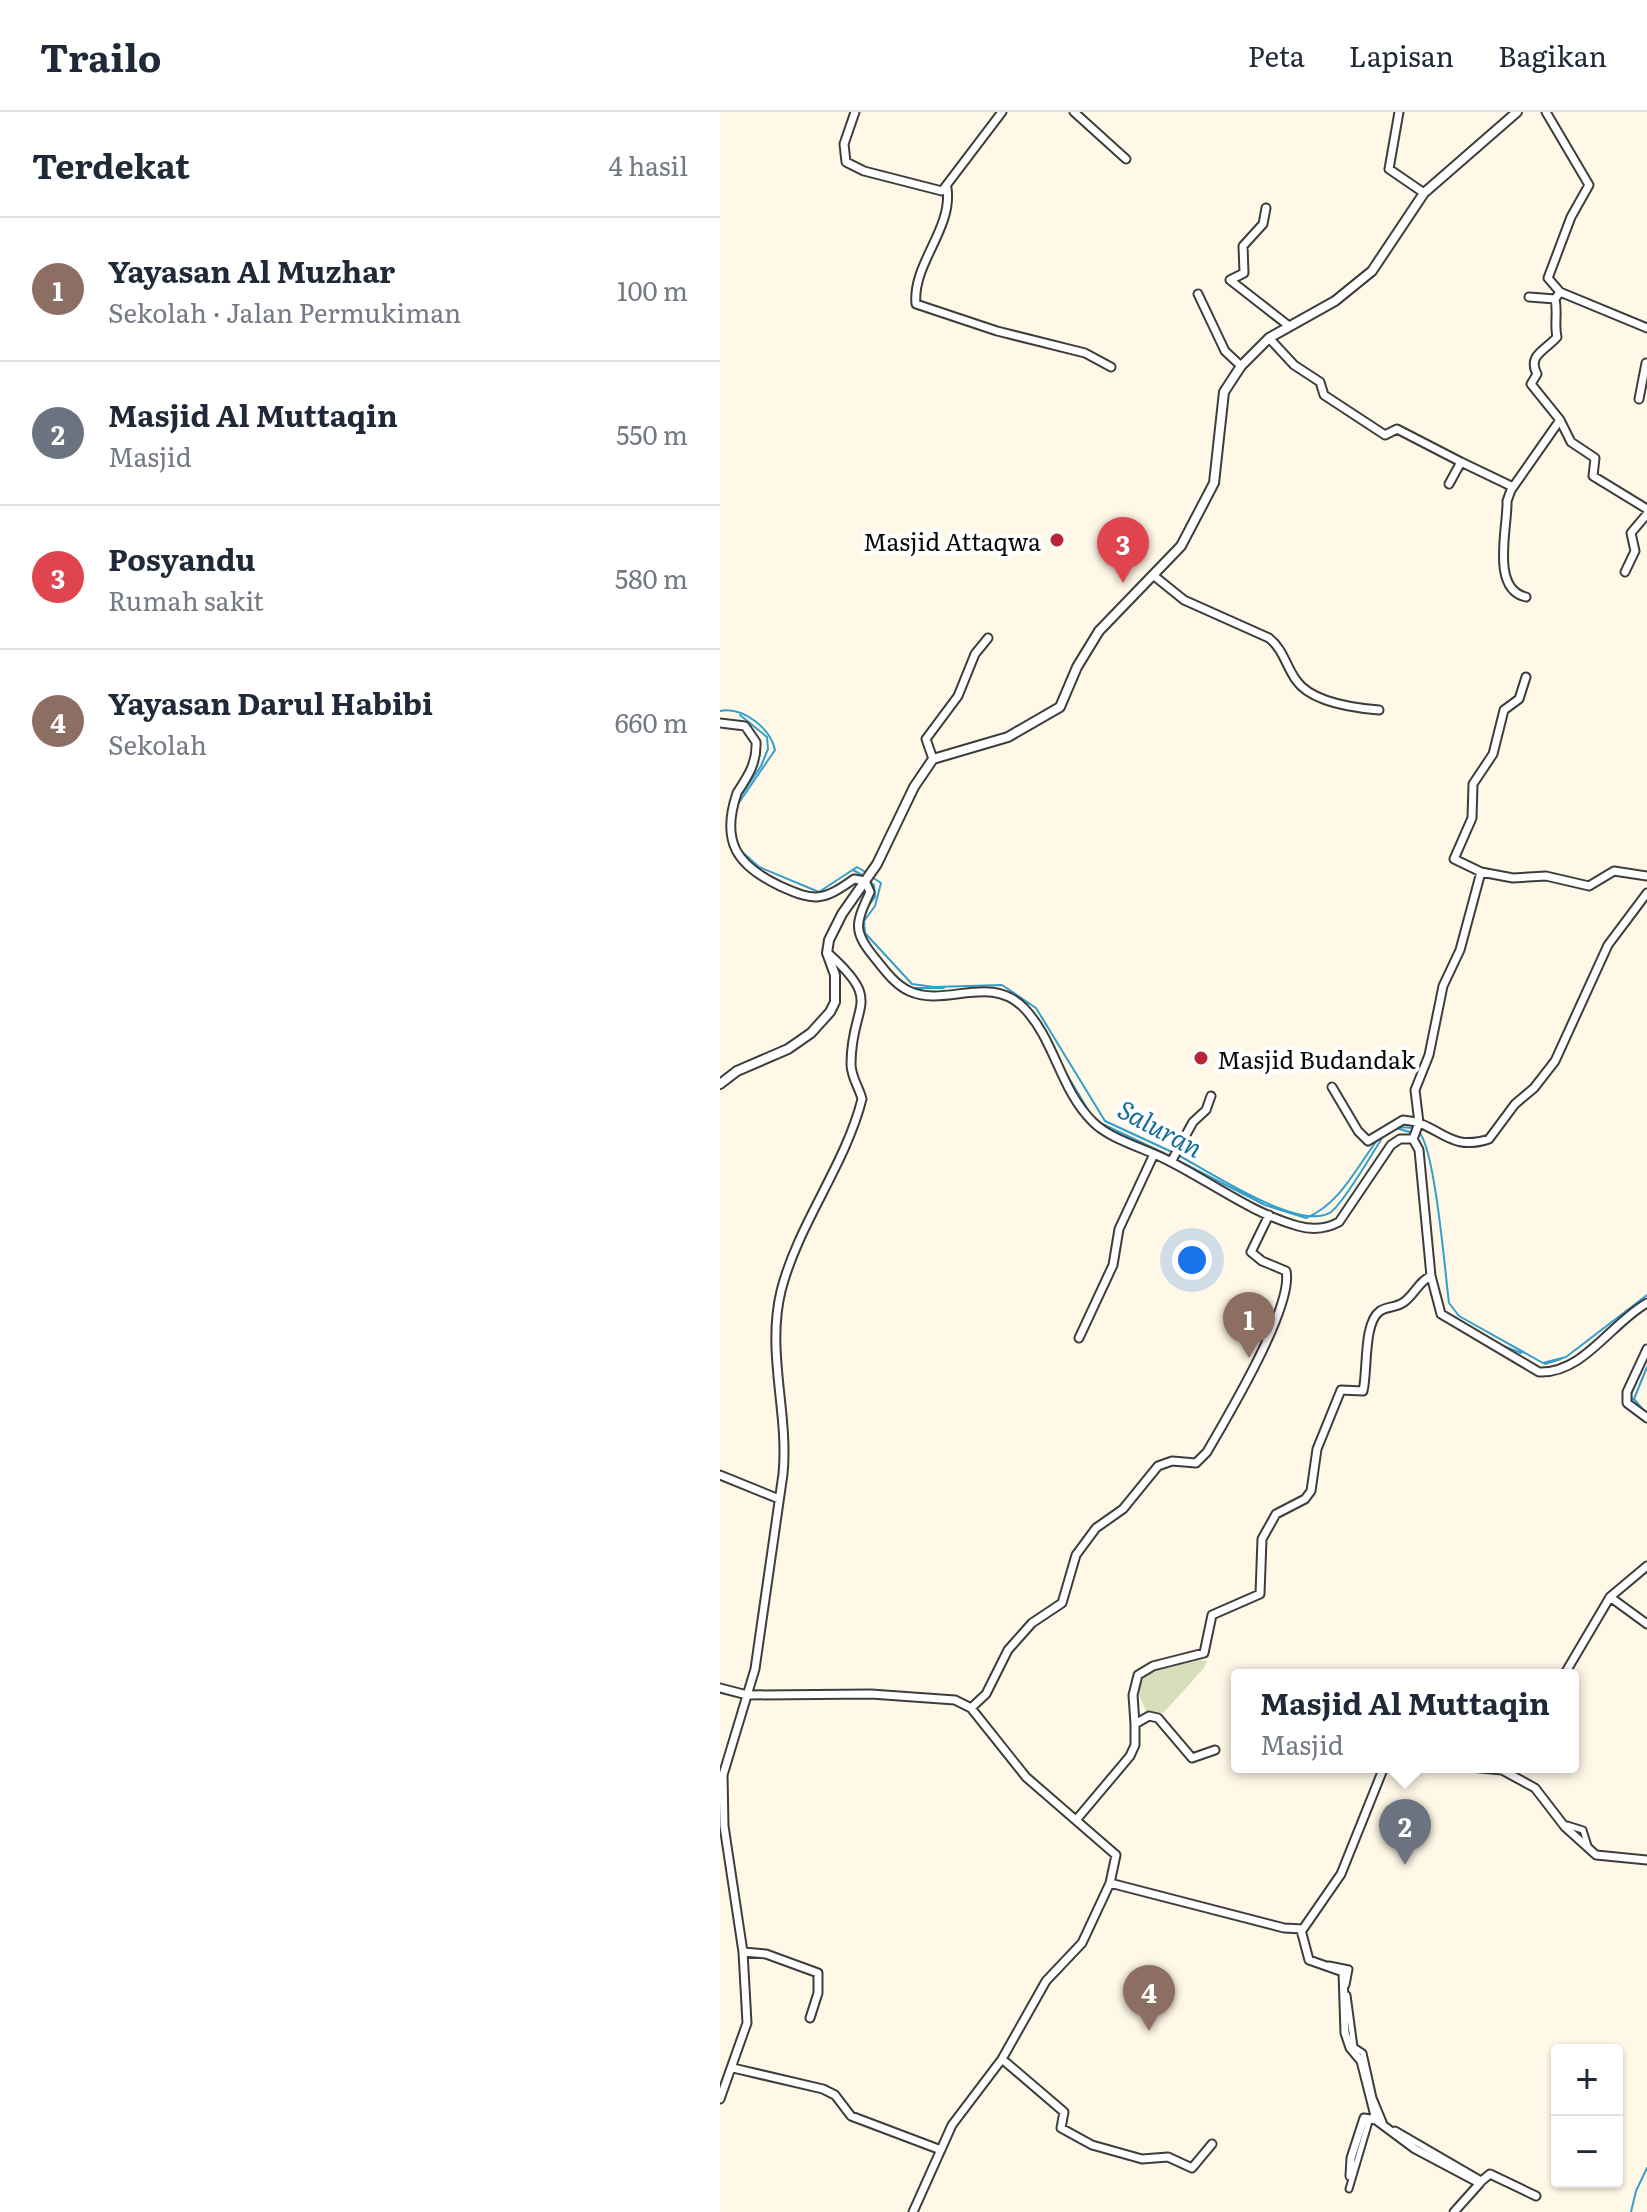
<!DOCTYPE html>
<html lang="id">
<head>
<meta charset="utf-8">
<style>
  :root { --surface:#fff; --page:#f2f2f3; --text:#1f2937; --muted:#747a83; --line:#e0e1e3; --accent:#b82439 }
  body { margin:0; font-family:Literata,serif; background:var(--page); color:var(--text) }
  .controls { position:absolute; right:24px; bottom:24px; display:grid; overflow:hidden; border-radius:8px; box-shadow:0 2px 6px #0004 }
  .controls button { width:72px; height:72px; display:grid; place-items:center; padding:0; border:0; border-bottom:2px solid var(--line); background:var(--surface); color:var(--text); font:40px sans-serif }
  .you { position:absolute; left:472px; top:1148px; width:28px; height:28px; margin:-20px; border:6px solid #fff; border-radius:50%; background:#1a73e8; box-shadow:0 0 0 12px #1a73e833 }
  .badge { display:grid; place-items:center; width:52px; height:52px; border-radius:50%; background:var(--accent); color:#fff; font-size:26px; font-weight:700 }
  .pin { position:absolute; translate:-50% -66px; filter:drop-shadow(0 2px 4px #0008) }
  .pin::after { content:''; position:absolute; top:42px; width:28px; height:24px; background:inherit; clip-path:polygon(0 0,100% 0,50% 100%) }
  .popup { position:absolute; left:511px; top:1557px; width:348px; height:104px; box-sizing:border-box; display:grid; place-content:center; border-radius:8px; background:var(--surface); filter:drop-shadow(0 2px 6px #0005); font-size:26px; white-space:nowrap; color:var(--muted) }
  .popup b { font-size:30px; color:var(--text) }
  .popup::after { content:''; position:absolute; left:50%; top:100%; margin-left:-16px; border:16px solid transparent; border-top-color:var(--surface) }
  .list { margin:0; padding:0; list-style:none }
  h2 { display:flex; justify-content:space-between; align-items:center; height:104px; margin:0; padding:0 32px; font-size:34px }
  h2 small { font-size:26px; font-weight:400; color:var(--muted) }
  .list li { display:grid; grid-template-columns:52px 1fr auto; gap:24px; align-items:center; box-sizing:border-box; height:144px; padding:0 32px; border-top:2px solid var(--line) }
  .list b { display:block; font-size:30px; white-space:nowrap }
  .list p { margin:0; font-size:26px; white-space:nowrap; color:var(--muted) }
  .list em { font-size:26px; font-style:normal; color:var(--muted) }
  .map { position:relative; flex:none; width:927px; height:2100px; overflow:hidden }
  header { display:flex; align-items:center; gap:48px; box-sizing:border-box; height:112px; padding:0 40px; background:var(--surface); border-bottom:2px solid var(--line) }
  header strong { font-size:38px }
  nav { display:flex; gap:44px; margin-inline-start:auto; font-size:28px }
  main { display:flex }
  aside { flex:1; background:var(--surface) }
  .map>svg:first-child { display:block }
  .cemetery { fill:#d6deba }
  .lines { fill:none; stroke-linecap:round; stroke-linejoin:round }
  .stream { stroke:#349ecc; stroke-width:2 }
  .pedestrian-casing { stroke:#3d3d3d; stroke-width:9 }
  .minor-casing { stroke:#3d3d3d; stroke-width:11 }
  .tertiary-casing { stroke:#3d3d3d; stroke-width:12 }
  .pedestrian { stroke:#fff; stroke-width:5 }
  .minor { stroke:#fff; stroke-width:7 }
  .tertiary { stroke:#fff; stroke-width:8 }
  .poi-dot { fill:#b82439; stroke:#fff; stroke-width:3 }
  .labels { text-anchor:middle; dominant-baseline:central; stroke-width:8; stroke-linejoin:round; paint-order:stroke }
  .poi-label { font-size:24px; fill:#0a0a0a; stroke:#fff; text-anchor:end }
  .water-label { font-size:26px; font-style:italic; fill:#156d99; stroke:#fff }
</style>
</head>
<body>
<header>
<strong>Trailo</strong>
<nav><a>Peta</a><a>Lapisan</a><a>Bagikan</a></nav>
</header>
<main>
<aside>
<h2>Terdekat<small>4 hasil</small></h2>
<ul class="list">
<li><span class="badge" style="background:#8d6e63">1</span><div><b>Yayasan Al Muzhar</b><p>Sekolah · Jalan Permukiman</p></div><em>100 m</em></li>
<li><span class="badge" style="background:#6b7280">2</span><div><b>Masjid Al Muttaqin</b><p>Masjid</p></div><em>550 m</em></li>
<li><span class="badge" style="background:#e0444e">3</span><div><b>Posyandu</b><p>Rumah sakit</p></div><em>580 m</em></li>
<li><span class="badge" style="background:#8d6e63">4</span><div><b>Yayasan Darul Habibi</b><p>Sekolah</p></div><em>660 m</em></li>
</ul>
</aside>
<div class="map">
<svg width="927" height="2100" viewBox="0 0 927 2100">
  <rect width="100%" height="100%" fill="#fff8e7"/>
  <path class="cemetery" d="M 480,1548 L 487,1549 L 484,1556 L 445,1599 L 434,1606 L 428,1603 L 417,1579 L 426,1561 Z"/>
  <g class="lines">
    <path class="stream" d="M 0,599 C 23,594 51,617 55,638 L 16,695
      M 18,688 L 41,654 L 48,637 L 47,625 L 20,603
      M 19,737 L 39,755 L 99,780 L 137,755 L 147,761
      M 133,758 L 144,764
      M 152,765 L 161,771 L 155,794 L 144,809 L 145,821 L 192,872 L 214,875 L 282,873 L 316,896 L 385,1009 L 452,1040
      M 146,797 L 155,785 L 154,773 L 149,769
      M 157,843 L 173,862
      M 191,876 L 224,876
      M 305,889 L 312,901
      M 344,958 L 370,1001
      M 376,1009 L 450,1044
      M 679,1015 L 693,1016
      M 676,1016 L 693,1021
      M 698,1019 C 715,1033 725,1161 729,1191 L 739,1204 L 823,1251 L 846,1245 L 927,1183
      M 699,1030 L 703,1037 L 704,1059
      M 458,1043 C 488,1059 581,1121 611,1100 C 624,1091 653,1040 664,1023
      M 455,1047 L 545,1093 L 586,1106 C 620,1092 636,1056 658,1027
      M 781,1233 L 801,1241
      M 854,1239 L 880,1219
      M 825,1252 L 841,1247
      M 913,1291 L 911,1283 L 919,1263
      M 924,1299 L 914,1287 L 927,1255
      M 911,2100 L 916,2079 L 927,2056"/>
    <g class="pedestrian-casing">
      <path id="pedestrian" d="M 847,1713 L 863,1718 L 868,1734
        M 609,1853 L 629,1857 L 626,1873
        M 627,1883 L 634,1935 L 643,1941 L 653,1986 L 663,2010
        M 675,2018 L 761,2068
        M 629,2077 L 650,2006"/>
    </g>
    <g class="minor-casing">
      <path id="minor" d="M 135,0 L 124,32 L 126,50 L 144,59 L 222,79 L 282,0
        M 354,0 L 406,47
        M 679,0 L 669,57 L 704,81
        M 227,76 C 233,117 192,152 196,192 L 277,219 L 365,241 L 391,255
        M 546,96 L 543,112 L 523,134 L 524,161 L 510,168 L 569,214
        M 840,180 L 927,216
        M 478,182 L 505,239 L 521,254
        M 809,185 L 835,187 L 840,180 L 828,166 L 851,105 L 869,73 L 826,0
        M 549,226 L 574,253 L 600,270 L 604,283 L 665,323 L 677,317 L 741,350 L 729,372
        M 919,287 L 926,251
        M 840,308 L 851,330 L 875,346 L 873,364 L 927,397
        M 741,350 L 793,375
        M 905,460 L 915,439 L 911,421 L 927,402
        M 433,463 L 464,488 L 549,526 C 563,537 566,554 576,568 C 591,590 634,596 659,598
        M 806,485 C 770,477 788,415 787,389 L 791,378 L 840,308 L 811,272 L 817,262 C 807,243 826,238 837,225 C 834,212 838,201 835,187
        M 0,611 L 25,614 L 36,630 C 37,651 28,664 17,681 C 0,731 18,754 60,774 C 95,790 103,789 134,767 L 145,769 L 150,780 C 136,811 132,818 154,845 C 164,857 174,872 189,879 C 226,896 270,861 304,896 C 335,928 340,978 373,1010 C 390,1027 421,1035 443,1046 C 487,1067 530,1101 578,1114 C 592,1118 606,1117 619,1110 L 671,1033 L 680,1027 L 693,1027 L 699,1038 L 711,1164 L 721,1202 L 819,1260 C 863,1262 891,1211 927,1191
        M 213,647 L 206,627 L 238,584 L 255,542 L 268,526
        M 761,760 L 793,766 L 826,764 L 869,774 L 894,759 L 927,764
        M 612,975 L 638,1019 L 648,1029 L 683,1008 C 719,1010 727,1041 769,1027 L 795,992 L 814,976 L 835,949 L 888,833 L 927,781
        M 693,1027 L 699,1011 L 695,978 L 709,943 L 723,874 L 740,838 L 761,760 L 734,747 L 752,706 L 753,672 L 773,642 L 784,598 L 799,587 L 806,565
        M 451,1050 L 473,1010 L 486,998 L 491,984
        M 359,1226 L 393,1153 L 399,1117 L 434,1042
        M 927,1237 L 907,1280 L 907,1291 L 927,1306
        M 0,1363 L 59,1387
        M 890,1485 L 927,1512
        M 844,1563 L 890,1485 L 927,1454
        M 0,1576 L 27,1583 L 151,1582 L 235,1588 L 251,1596 L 306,1665 L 396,1743 L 390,1771 L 362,1831 L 326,1869 L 282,1947 L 232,2013 L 193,2100
        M 251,1596 L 266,1582 L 288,1538 L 312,1511 L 342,1491 L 356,1443 L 376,1416 L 403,1397 L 438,1354 L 452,1349 L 476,1351 L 487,1340 C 507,1305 574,1194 566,1159 L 542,1149 L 531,1140 L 549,1103
        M 415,1612 L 413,1583 L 418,1563 L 433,1554 L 484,1541 L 492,1503 L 540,1482 L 542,1427 L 556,1402 L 585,1387 L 591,1379 L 597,1337 L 621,1278 L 643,1279 C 648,1258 643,1211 660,1199 C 667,1194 676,1196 684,1190 C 695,1182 699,1169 711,1164
        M 750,1655 L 782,1658 L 790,1655
        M 782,1658 L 815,1676 L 845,1715 L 876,1743 L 927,1748
        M 357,1707 L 410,1644 L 415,1633 L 415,1612 L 429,1604 L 438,1606 L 472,1646 L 495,1638
        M 390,1771 L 564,1816 L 583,1817 L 621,1762 L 664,1655
        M 581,1818 L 589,1848 L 623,1860 L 625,1921 L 630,1936 L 641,1949 L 656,2008 L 695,2037 L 759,2071 L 770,2062 L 816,2084
        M 23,1840 L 46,1842 L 98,1861 L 98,1881 L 90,1906
        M 282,1947 L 344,2000 L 341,2016 L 372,2033 L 422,2047 L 448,2045 L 472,2056 L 492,2032
        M 13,1956 L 103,1977 L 115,1983 L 131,2004 L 221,2038
        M 0,1987 L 27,1911 L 23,1840 L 4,1714 L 3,1663 L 35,1557 L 63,1362 C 69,1301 46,1241 61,1179 C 78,1112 125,1054 142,987 C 139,975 131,965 131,952 C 131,890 165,892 108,841
        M 630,2064 L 631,2046 L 644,2006 L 656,2008
        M 734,2100 L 760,2071"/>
    </g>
    <g class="tertiary-casing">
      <path id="tertiary" d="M 0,972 L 17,959 L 68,937 L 91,921 L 110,900 L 115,890 L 115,863 L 107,841 L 109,828 L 122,802 L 157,752 L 194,675 L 213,647 L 288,625 L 340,595 L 357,555 L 379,519 L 461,434 L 494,371 L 504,280 L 521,254 L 549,226 L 615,189 L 652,159 L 704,81 L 797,0"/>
    </g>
    <use href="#pedestrian" class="pedestrian"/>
    <use href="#minor" class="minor"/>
    <use href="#tertiary" class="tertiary"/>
  </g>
  <g class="poi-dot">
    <circle cx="337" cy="428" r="8"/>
    <circle cx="481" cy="946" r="8"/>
  </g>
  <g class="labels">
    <g class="poi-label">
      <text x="321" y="428">Masjid Attaqwa</text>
      <text x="497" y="946" text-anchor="start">Masjid Budandak</text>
    </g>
    <g class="water-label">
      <text transform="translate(441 1015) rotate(28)">Saluran</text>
    </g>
  </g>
</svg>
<div class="controls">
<button>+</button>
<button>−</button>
</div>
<div class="you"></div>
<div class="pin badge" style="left:529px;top:1246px;background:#8d6e63">1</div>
<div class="pin badge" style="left:685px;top:1753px;background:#6b7280">2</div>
<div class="popup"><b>Masjid Al Muttaqin</b>Masjid</div>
<div class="pin badge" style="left:403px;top:471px;background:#e0444e">3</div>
<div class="pin badge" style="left:429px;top:1919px;background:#8d6e63">4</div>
</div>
</main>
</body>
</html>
